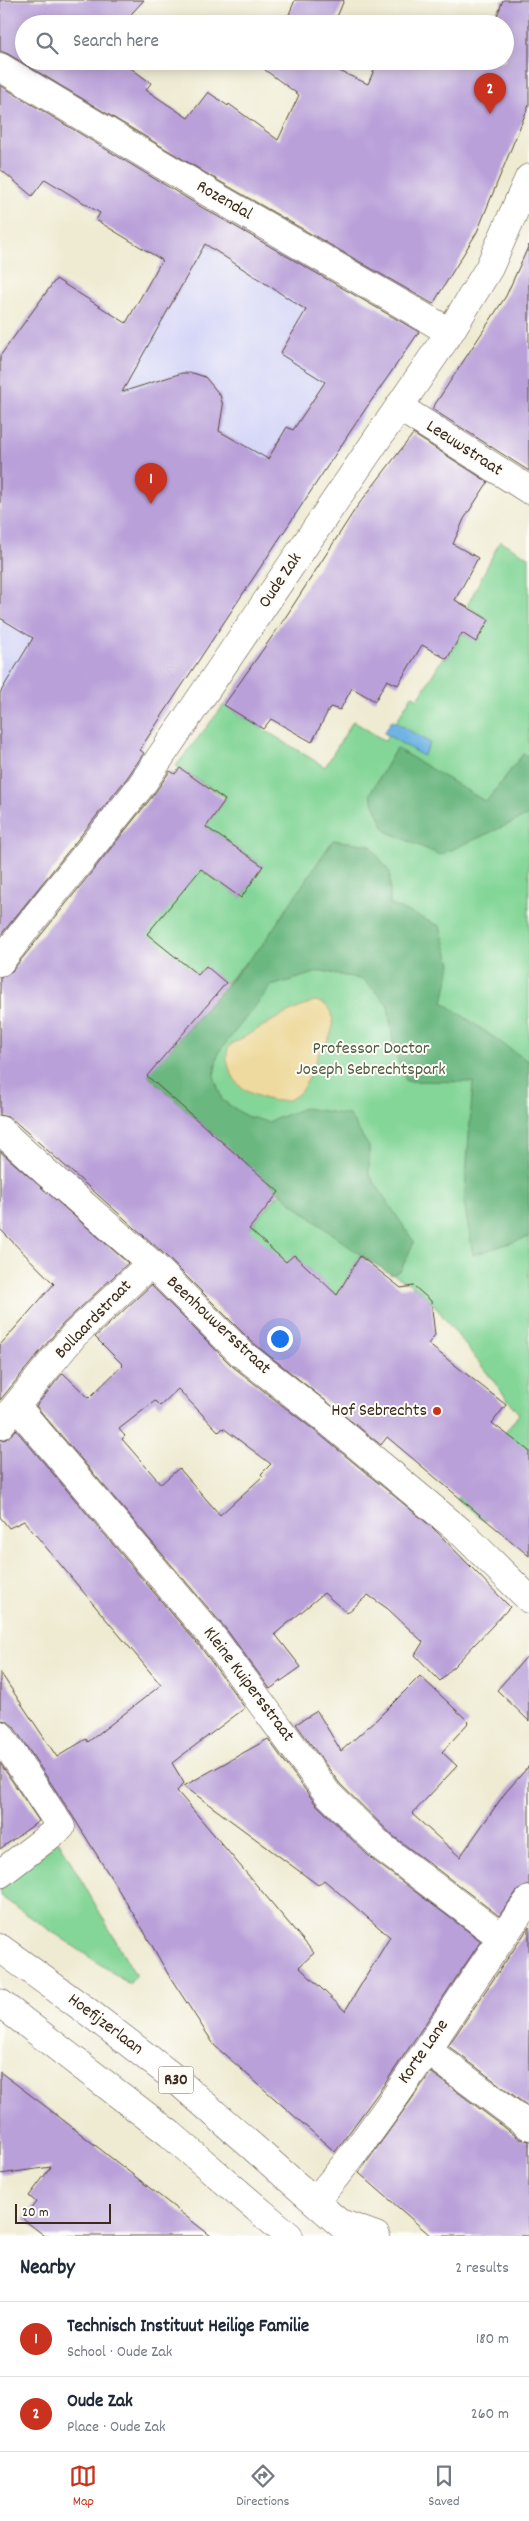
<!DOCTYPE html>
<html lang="en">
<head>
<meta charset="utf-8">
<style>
  :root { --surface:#fff; --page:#f2f2f3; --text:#1f2937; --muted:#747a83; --line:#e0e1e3; --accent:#c8321e }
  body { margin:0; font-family:Dekko,sans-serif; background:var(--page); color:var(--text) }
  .scale { position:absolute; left:15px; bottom:12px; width:96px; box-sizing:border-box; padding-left:5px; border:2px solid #3b2a1e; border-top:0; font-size:14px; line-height:18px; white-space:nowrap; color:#3b2a1e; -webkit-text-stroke:4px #fdfcf7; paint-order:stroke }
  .you { position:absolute; left:279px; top:1338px; width:18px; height:18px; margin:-12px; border:4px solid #fff; border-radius:50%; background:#1a73e8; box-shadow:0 0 0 8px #1a73e833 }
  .badge { display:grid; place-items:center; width:32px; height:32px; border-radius:50%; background:var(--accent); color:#fff; font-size:16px; font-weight:700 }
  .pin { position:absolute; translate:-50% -41px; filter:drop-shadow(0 1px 2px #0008) }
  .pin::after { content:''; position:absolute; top:26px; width:18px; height:15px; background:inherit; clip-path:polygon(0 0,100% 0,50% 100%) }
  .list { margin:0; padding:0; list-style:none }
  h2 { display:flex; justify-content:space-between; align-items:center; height:65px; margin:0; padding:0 20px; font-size:21px }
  h2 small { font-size:16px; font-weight:400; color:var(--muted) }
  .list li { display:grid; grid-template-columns:32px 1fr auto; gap:15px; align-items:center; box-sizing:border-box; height:75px; padding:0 20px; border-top:1px solid var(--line) }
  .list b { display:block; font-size:19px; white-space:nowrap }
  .list p { margin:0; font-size:16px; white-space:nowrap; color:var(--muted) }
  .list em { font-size:16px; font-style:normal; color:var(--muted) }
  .icon { flex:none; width:28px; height:28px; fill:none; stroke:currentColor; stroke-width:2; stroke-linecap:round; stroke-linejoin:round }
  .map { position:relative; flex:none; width:529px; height:2236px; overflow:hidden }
  .search { position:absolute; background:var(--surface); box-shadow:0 2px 12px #0003; left:15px; right:15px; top:15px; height:55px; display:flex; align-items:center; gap:12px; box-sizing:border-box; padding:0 18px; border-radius:28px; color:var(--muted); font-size:19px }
  .sheet { height:215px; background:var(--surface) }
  nav { display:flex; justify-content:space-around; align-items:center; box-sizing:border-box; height:70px; border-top:1px solid var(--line); background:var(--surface); font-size:14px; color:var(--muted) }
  nav a { display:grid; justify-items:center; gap:2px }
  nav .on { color:var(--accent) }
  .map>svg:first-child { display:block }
  .built { fill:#d6d7f8 }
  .green { fill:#84d698; stroke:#60805b }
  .forest { fill:#6bb780; stroke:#53704f }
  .sand { fill:#eeda9e; stroke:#94825e }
  .water { fill:#6fb4e5; stroke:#556f82 }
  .building { fill:#b9a0d9; fill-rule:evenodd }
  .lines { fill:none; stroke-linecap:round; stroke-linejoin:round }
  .minor-casing { stroke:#564739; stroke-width:29 }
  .secondary-casing { stroke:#564739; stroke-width:29 }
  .primary-casing { stroke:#564739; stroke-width:29 }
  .minor { stroke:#fff; stroke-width:28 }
  .secondary { stroke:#fff; stroke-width:28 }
  .primary { stroke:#fff; stroke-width:28 }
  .poi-dot { fill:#c8321e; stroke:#fdfcf7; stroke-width:2 }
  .labels { text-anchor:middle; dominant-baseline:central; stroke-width:4; stroke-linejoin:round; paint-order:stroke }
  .shield { fill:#fdfcf7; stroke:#75695f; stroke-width:1 }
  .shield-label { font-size:16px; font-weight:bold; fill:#3b2a1e }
  .street-label { font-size:18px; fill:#3b2a1e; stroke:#fdfcf7 }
  .park-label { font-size:18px; fill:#515e43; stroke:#fdfcf7 }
  .poi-label { font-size:18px; fill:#3b2a1e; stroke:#fdfcf7; text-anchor:end }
</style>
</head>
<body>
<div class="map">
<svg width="529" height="2236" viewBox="0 0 529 2236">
  <rect width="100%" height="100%" fill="#fdfcf7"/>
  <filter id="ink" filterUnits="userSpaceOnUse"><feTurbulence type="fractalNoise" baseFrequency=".02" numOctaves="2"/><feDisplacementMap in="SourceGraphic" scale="10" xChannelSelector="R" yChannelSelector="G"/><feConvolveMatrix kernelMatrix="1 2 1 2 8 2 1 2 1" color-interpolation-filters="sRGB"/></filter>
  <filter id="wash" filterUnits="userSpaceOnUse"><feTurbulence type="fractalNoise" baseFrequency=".0096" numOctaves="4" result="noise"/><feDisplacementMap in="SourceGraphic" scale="20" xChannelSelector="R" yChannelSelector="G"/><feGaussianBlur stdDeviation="1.12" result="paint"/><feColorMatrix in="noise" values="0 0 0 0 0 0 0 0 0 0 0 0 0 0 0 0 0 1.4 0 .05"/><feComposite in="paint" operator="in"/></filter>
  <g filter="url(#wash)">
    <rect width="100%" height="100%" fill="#efebd3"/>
    <path class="built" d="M 190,231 L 239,263 L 257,238 L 420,331 L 82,835 L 66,850 L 0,835 L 0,350 L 3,352 L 56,279 L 126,322 L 164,257 Z"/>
    <path class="green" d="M 500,541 L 529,557 L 529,1467 L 485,1521 L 457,1499 L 519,1414 L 431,1301 L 414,1286 L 360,1256 L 337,1295 L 294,1255 L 286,1263 L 243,1236 L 281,1192 L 147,1075 L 246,962 L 226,983 L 205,966 L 136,1049 L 88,999 L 189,861 L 241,898 L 263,866 L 206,827 L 226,798 L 176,766 L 224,705 L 325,767 L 353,721 L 385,741 L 412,695 L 418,699 L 443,657 L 447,659 L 462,633 L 477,642 L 489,620 L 467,606 Z
      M 59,1841 L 136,1976 L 129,1984 L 0,1896 L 0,1888 Z"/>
    <path class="forest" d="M 396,748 L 486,802 L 523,754 L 529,756 L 529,815 L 440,855 L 386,831 L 370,794 Z
      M 333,840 L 370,845 L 390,873 L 390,904 L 440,926 L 451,964 L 443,1002 L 529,1062 L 529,1237 L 473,1255 L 464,1202 L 473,1082 L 406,1081 L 394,1050 L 388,1005 L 364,980 L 322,971 L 271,986 L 218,1053 L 214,1076 L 222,1100 L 246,1116 L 268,1122 L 304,1108 L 349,1115 L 369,1147 L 369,1174 L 414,1242 L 401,1270 L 392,1275 C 302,1220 226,1144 147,1075 L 262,945 Z"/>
    <path class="sand" d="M 314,1001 C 331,1002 337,1021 330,1036 C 327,1043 321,1048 318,1055 C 306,1084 300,1112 260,1097 C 251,1093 240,1090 235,1080 C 229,1069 223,1057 230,1045 L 281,1016 Z"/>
    <path class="water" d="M 392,720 L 430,743 L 423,756 L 384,733 Z"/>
    <g id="blocks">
      <path class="building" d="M 0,0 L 144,0 L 122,24 L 24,24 L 24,61 L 121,61 L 151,83 L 146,90 L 188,118 L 208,92 L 228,106 L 229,104 L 278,140 L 299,95 L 265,70 L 268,61 L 317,61 L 368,84 L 378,61 L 505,61 L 505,24 L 494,24 L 503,0 L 529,0 L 529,105 L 477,232 L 433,304 L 219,181 L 8,54 L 0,51 Z
        M 295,0 L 344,0 L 334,24 L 285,24 Z
        M 0,85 L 203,208 L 419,332 L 360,417 L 144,743 L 140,750 L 144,753 L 127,778 L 0,936 L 0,693 L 33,638 L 0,618 L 0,356 L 56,279 L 126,323 L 162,260 L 96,220 L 100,213 L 45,179 L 32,196 L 0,169 ZM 205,244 L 306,310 L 280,354 L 325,382 L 293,430 L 287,427 L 268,459 L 219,431 L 223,406 L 220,395 L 205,377 L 193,373 L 182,373 L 122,392 Z
        M 529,245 L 529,471 L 432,409 L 506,296 Z
        M 413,434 L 488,482 L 464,519 L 453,544 L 478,558 L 455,600 L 489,620 L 476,642 L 462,633 L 447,659 L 422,645 L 398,685 L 387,680 L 375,701 L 352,688 L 340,710 L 330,707 L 312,742 L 271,719 L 263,729 L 224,705 L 283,621 L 356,508 Z
        M 180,768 L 225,800 L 206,827 L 263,866 L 241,898 L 201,869 L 147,934 L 198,975 L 206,966 L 226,983 L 147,1076 L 279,1192 L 249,1229 L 286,1262 L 294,1255 L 337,1295 L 360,1256 L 401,1288 L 414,1286 L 431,1301 L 435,1335 L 428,1344 L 506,1405 L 492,1423 L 529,1451 L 529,1556 L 387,1437 L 381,1445 L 252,1342 L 161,1251 L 11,1118 L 0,1115 L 0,977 L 12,971 L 152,797 L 170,771 L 175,774 Z
        M 0,1151 L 128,1263 L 62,1325 L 0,1400 L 0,1345 L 54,1284 L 0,1229 Z
        M 151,1285 L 232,1366 L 319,1434 L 433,1528 L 510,1607 L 440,1681 L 415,1655 L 423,1642 L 388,1609 L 368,1595 L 347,1613 L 324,1593 L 275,1634 L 301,1667 L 270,1689 L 226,1629 L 36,1406 L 63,1373 L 89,1398 L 123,1365 L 95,1337 ZM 178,1389 L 219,1432 L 223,1428 L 271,1464 L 261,1474 L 263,1476 L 220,1515 L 179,1468 L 161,1484 L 122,1439 L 125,1436 L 119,1429 L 155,1401 L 160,1406 Z
        M 16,1430 L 202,1649 L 245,1708 L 172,1763 L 184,1783 L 177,1791 L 314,1953 L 299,1967 L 345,2011 L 390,1937 L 324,1880 L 318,1885 L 184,1786 L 268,1739 L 315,1803 L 372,1859 L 481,1941 L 386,2082 L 335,2152 L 215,2046 L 168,1974 L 142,1928 L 74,1818 L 13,1726 L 7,1721 L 0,1720 L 0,1672 L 57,1757 L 86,1739 L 88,1742 L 161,1685 L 24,1521 L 9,1528 L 0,1517 L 0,1440 L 6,1439 Z
        M 529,1654 L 529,1721 L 497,1690 Z
        M 420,1676 L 469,1722 L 442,1752 L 457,1766 L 412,1814 L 460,1857 L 505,1793 L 529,1766 L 529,1885 L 517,1891 L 499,1916 L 393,1836 L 340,1784 L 296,1724 L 317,1711 L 341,1751 L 376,1720 Z
        M 0,1763 L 39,1821 L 0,1849 Z
        M 529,1927 L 529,2107 L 448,2046 Z
        M 0,2072 L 49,2109 L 211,2236 L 45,2236 L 23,2219 L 36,2202 L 29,2196 L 51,2167 L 0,2174 Z
        M 431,2072 L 520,2139 L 529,2141 L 529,2236 L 431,2236 L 359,2173 Z"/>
    </g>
  </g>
  <g filter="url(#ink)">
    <use href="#blocks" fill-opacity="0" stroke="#564739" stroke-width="1"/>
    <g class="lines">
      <g class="minor-casing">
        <path id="minor" d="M 0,67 L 211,194 L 450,332
          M 399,407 L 529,490
          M 0,962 C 45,902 94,846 140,787 L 450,332 L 489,268 L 529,178
          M 0,1130 L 47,1173 L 151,1263 L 242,1354 L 329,1422 L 460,1531 L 529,1599
          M 17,1407 L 214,1639 L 328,1794 L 383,1848 L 501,1937
          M 0,1425 L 74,1335 L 151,1263
          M 0,1735 L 61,1827 L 0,1874
          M 427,2050 L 529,2126
          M 315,2201 C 396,2108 456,1999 529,1900"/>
      </g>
      <g class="secondary-casing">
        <path id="secondary" d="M 343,2224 L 376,2236"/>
      </g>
      <g class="primary-casing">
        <path id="primary" d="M 0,1948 L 91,2014 L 173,2077 L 354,2236
          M 0,2003 L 170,2134 L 289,2236"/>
      </g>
      <use href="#minor" class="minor"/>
      <use href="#secondary" class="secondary"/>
      <use href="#primary" class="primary"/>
    </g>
  </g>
  <circle class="poi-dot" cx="437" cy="1411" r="5"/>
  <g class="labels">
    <rect class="shield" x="158.5" y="2066.5" width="35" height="27" rx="4"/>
    <g class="shield-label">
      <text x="176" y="2080">R30</text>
    </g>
    <g class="street-label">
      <text transform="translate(224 201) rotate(30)">Rozendal</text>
      <text transform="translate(464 449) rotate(33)">Leeuwstraat</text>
      <text transform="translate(281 581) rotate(-56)">Oude Zak</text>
      <text transform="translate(94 1320) rotate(-46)">Bollaardstraat</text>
      <text transform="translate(218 1326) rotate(43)">Beenhouwersstraat</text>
      <text transform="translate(248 1685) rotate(53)">Kleine Kuipersstraat</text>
      <text transform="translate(105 2025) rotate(37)">Hoefijzerlaan</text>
      <text transform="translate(424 2052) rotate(-55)">Korte Lane</text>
    </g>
    <g class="park-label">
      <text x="371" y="1049">Professor Doctor<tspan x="371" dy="21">Joseph Sebrechtspark</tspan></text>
    </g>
    <g class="poi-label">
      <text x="427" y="1411">Hof Sebrechts</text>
    </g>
  </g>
</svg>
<div class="scale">20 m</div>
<div class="you"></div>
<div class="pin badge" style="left:151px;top:504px">1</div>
<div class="pin badge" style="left:490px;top:114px">2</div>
<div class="search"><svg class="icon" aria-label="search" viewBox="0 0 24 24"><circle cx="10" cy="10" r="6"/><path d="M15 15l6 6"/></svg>Search here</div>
</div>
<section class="sheet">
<h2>Nearby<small>2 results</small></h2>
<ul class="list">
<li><span class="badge">1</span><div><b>Technisch Instituut Heilige Familie</b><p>School · Oude Zak</p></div><em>180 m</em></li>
<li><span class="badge">2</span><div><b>Oude Zak</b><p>Place · Oude Zak</p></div><em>260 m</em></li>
</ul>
</section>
<nav>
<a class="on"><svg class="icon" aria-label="map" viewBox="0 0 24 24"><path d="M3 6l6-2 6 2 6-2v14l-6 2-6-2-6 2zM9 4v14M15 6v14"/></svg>Map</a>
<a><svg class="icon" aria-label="directions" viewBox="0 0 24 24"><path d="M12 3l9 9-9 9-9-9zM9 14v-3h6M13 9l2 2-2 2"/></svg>Directions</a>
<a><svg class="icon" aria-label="saved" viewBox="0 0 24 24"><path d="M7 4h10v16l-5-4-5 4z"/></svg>Saved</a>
</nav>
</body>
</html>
